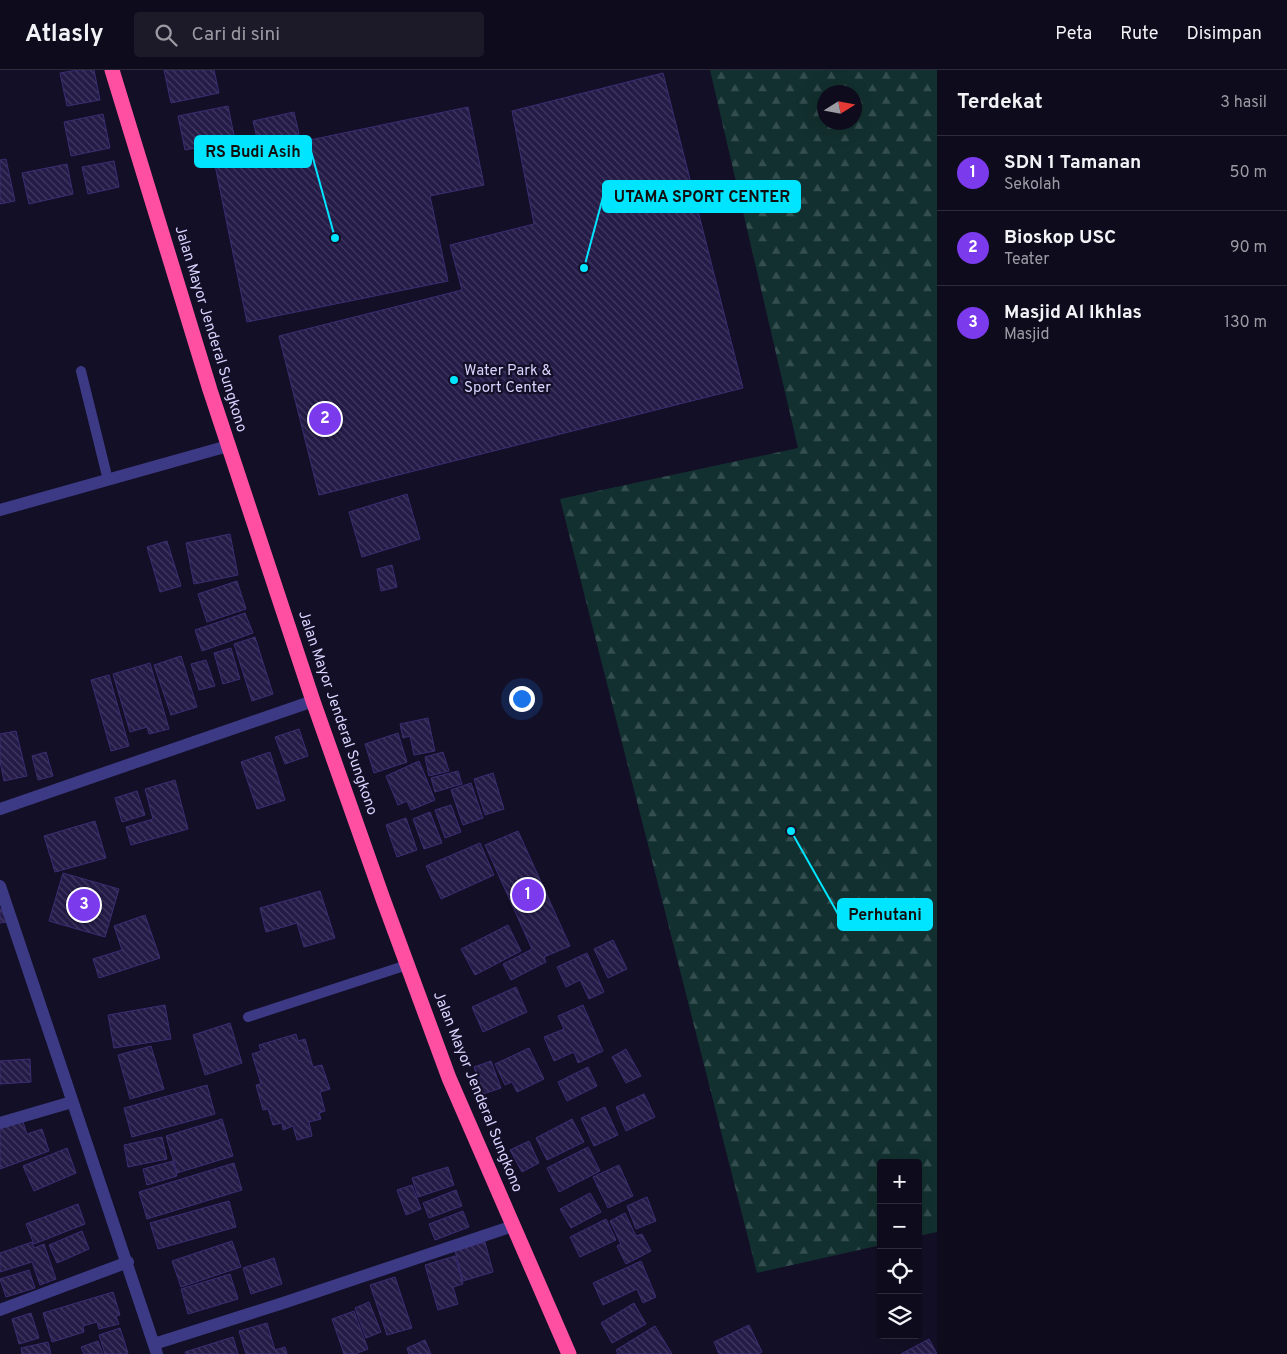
<!DOCTYPE html>
<html lang="id">
<head>
<meta charset="utf-8">
<style>
  :root { --surface:#0e0b1c; --page:#1c1929; --text:#f1f3f6; --muted:#9b9ba3; --line:#2e2b3b; --accent:#7c3aed }
  body { margin:0; font-family:Overpass,sans-serif; background:var(--page); color:var(--text) }
  .controls { position:absolute; right:15px; bottom:15px; display:grid; overflow:hidden; border-radius:5px; box-shadow:0 5px 20px #0002 }
  .controls button { width:45px; height:45px; display:grid; place-items:center; padding:0; border:0; border-bottom:1px solid var(--line); background:var(--surface); color:var(--text); font:25px sans-serif }
  .compass { position:absolute; left:817px; top:15px; width:45px; height:45px; border-radius:50%; background:var(--surface); box-shadow:0 5px 20px #0002; rotate:79deg }
  .you { position:absolute; left:521px; top:628px; width:18px; height:18px; margin:-12px; border:4px solid #fff; border-radius:50%; background:#1a73e8; box-shadow:0 0 0 8px #1a73e833 }
  .badge { display:grid; place-items:center; width:32px; height:32px; border-radius:50%; background:var(--accent); color:#fff; font-size:16px; font-weight:700 }
  .pin { position:absolute; translate:-50% -50%; border:2px solid #fff; box-shadow:0 1px 5px #0006 }
  .list { margin:0; padding:0; list-style:none }
  h2 { display:flex; justify-content:space-between; align-items:center; height:65px; margin:0; padding:0 20px; font-size:21px }
  h2 small { font-size:16px; font-weight:400; color:var(--muted) }
  .list li { display:grid; grid-template-columns:32px 1fr auto; gap:15px; align-items:center; box-sizing:border-box; height:75px; padding:0 20px; border-top:1px solid var(--line) }
  .list b { display:block; font-size:19px; white-space:nowrap }
  .list p { margin:0; font-size:16px; white-space:nowrap; color:var(--muted) }
  .list em { font-size:16px; font-style:normal; color:var(--muted) }
  .icon { flex:none; width:28px; height:28px; fill:none; stroke:currentColor; stroke-width:2; stroke-linecap:round; stroke-linejoin:round }
  .map { position:relative; flex:none; width:937px; height:1284px; overflow:hidden }
  header { display:flex; align-items:center; gap:30px; box-sizing:border-box; height:70px; padding:0 25px; background:var(--surface); border-bottom:1px solid var(--line) }
  header strong { font-size:24px }
  nav { display:flex; gap:28px; margin-inline-start:auto; font-size:18px }
  .search { width:350px; height:45px; background:var(--page); display:flex; align-items:center; gap:12px; box-sizing:border-box; padding:0 18px; border-radius:5px; color:var(--muted); font-size:19px }
  main { display:flex }
  aside { flex:1; background:var(--surface) }
  .map>svg:first-child { display:block }
  .forest { fill:url(#forest-firs); fill-rule:evenodd }
  .building { fill:url(#building-back-hatch); stroke:#3b2d73 }
  .lines { fill:none; stroke-linecap:round; stroke-linejoin:round }
  .lane { stroke:#3d3a85; stroke-width:10 }
  .street { stroke:#3d3a85; stroke-width:12 }
  .highway { stroke:#ff4fa3; stroke-width:15 }
  .poi-dot { fill:#00e5ff; stroke:#130f26; stroke-width:2 }
  .labels { text-anchor:middle; dominant-baseline:central; stroke-width:4.5; stroke-linejoin:round; paint-order:stroke }
  .street-label { font-size:15px; fill:#d9d4ff; stroke:#130f26 }
  .poi-label { font-size:15px; fill:#d9d4ff; stroke:#130f26; text-anchor:start }
  .leader { fill:none; stroke:#00e5ff; stroke-width:2 }
  .callout-dot { fill:#00e5ff; stroke:#130f26; stroke-width:2 }
  .callout { fill:#00e5ff; stroke:#00e5ff; stroke-width:2 }
  .callout-label { font-size:16px; text-anchor:middle; font-weight:bold; fill:#111 }
</style>
</head>
<body>
<header>
<strong>Atlasly</strong>
<div class="search"><svg class="icon" aria-label="search" viewBox="0 0 24 24"><circle cx="10" cy="10" r="6"/><path d="M15 15l6 6"/></svg>Cari di sini</div>
<nav><a>Peta</a><a>Rute</a><a>Disimpan</a></nav>
</header>
<main>
<div class="map">
<svg width="937" height="1284" viewBox="0 0 937 1284">
  <defs>
    <pattern id="forest-firs" width="22" height="20" patternUnits="userSpaceOnUse" patternTransform="scale(1.25)"><rect width="22" height="20" fill="#12302f"/><path d="M5 1l3.5 6h-7zM16 11l3.5 6h-7z" fill="#344d4e"/></pattern>
    <pattern id="building-back-hatch" width="6" height="6" patternUnits="userSpaceOnUse" patternTransform="scale(1.25)"><rect width="6" height="6" fill="#241b47"/><path d="M-1 5l2 2M0 0l6 6M5-1l2 2" fill="none" stroke="#433b63"/></pattern>
  </defs>
  <rect width="100%" height="100%" fill="#130f26"/>
  <path class="forest" d="M 710,0 L 937,0 L 937,1162 L 918,1166 L 918,1093 L 881,1093 L 881,1175 L 757,1203 L 560,429 L 798,378 ZM 824,22 L 854,22 L 854,52 L 824,52 Z"/>
  <path class="building" d="M 77,0 L 94,0 L 100,30 L 67,36 L 60,3 Z
    M 164,0 L 214,0 L 219,23 L 171,33 Z
    M 663,3 L 743,318 L 319,425 L 279,266 L 462,220 L 450,175 L 534,154 L 512,41 Z
    M 228,36 L 235,70 L 185,80 L 178,46 Z
    M 468,37 L 484,115 L 430,126 L 448,211 L 247,252 L 214,90 Z
    M 294,42 L 299,64 L 258,73 L 253,51 Z
    M 103,44 L 110,78 L 71,86 L 64,52 Z
    M 6,89 L 15,131 L 0,134 L 0,90 Z
    M 114,91 L 119,117 L 88,124 L 82,97 Z
    M 67,94 L 73,124 L 29,134 L 22,103 Z
    M 407,424 L 420,469 L 362,487 L 349,442 Z
    M 230,464 L 238,505 L 194,514 L 186,473 Z
    M 167,471 L 181,516 L 160,522 L 147,477 Z
    M 392,495 L 397,517 L 381,521 L 377,499 Z
    M 237,511 L 246,539 L 207,552 L 198,524 Z
    M 245,543 L 253,563 L 202,581 L 195,560 Z
    M 255,567 L 273,624 L 252,631 L 234,574 Z
    M 231,578 L 240,609 L 223,614 L 214,583 Z
    M 181,586 L 197,637 L 171,645 L 154,595 Z
    M 206,590 L 215,616 L 199,620 L 191,594 Z
    M 150,593 L 169,659 L 149,664 L 147,657 L 130,662 L 113,604 Z
    M 109,605 L 129,676 L 111,681 L 91,610 Z
    M 428,648 L 435,681 L 414,685 L 410,666 L 403,668 L 400,654 Z
    M 299,659 L 308,686 L 285,694 L 275,667 Z
    M 16,661 L 27,706 L 4,711 L 0,691 L 0,664 Z
    M 398,663 L 407,692 L 374,703 L 365,674 Z
    M 46,682 L 53,706 L 38,710 L 32,686 Z
    M 270,682 L 285,730 L 257,739 L 241,692 Z
    M 443,682 L 449,701 L 429,706 L 425,687 Z
    M 419,691 L 435,730 L 411,740 L 407,731 L 398,735 L 386,706 Z
    M 458,701 L 462,714 L 435,722 L 431,708 Z
    M 493,703 L 504,739 L 485,745 L 474,709 Z
    M 175,710 L 188,759 L 131,775 L 126,757 L 153,749 L 145,719 Z
    M 471,713 L 483,748 L 463,755 L 451,720 Z
    M 137,721 L 145,745 L 122,752 L 115,728 Z
    M 451,735 L 461,762 L 445,768 L 435,740 Z
    M 430,742 L 442,773 L 424,779 L 413,749 Z
    M 406,748 L 417,780 L 397,787 L 386,755 Z
    M 95,751 L 106,788 L 55,802 L 44,766 Z
    M 518,761 L 570,876 L 544,887 L 546,892 L 511,910 L 503,894 L 532,879 L 485,775 Z
    M 480,773 L 494,805 L 441,829 L 426,796 Z
    M 63,803 L 119,819 L 105,867 L 49,851 Z
    M 320,821 L 335,868 L 304,877 L 297,853 L 266,862 L 260,838 Z
    M 0,839 L 2,839 L 6,852 L 0,853 Z
    M 145,845 L 160,888 L 99,908 L 93,889 L 122,880 L 114,856 Z
    M 508,855 L 521,881 L 475,905 L 461,879 Z
    M 613,870 L 627,899 L 608,908 L 594,879 Z
    M 587,883 L 604,922 L 589,929 L 580,910 L 566,917 L 557,897 Z
    M 516,917 L 527,942 L 483,962 L 472,937 Z
    M 165,935 L 171,969 L 114,978 L 108,945 Z
    M 583,935 L 603,981 L 578,993 L 574,982 L 554,991 L 544,967 L 564,959 L 558,946 Z
    M 230,953 L 242,993 L 205,1005 L 193,965 Z
    M 296,964 L 298,971 L 305,969 L 313,997 L 322,995 L 330,1019 L 320,1022 L 325,1041 L 319,1043 L 321,1049 L 309,1052 L 312,1066 L 297,1070 L 293,1056 L 283,1060 L 282,1053 L 273,1055 L 268,1039 L 263,1040 L 256,1015 L 261,1014 L 252,984 L 261,981 L 259,975 Z
    M 151,976 L 164,1019 L 130,1029 L 118,985 Z
    M 529,978 L 544,1009 L 517,1022 L 512,1012 L 505,1015 L 495,994 Z
    M 626,979 L 641,1006 L 626,1013 L 612,987 Z
    M 30,989 L 31,1012 L 0,1014 L 0,991 Z
    M 491,991 L 501,1018 L 483,1024 L 474,997 Z
    M 588,997 L 597,1016 L 567,1031 L 558,1012 Z
    M 207,1015 L 215,1044 L 132,1067 L 124,1038 Z
    M 644,1024 L 655,1047 L 626,1061 L 616,1037 Z
    M 605,1037 L 618,1065 L 594,1076 L 581,1048 Z
    M 22,1049 L 27,1064 L 42,1059 L 49,1081 L 0,1099 L 0,1057 Z
    M 222,1049 L 233,1086 L 177,1103 L 166,1066 Z
    M 572,1049 L 584,1072 L 547,1090 L 536,1068 Z
    M 162,1067 L 167,1089 L 128,1097 L 124,1075 Z
    M 529,1071 L 539,1093 L 522,1102 L 510,1080 Z
    M 588,1077 L 600,1101 L 559,1122 L 547,1098 Z
    M 67,1078 L 76,1103 L 34,1121 L 23,1096 Z
    M 173,1091 L 177,1106 L 147,1115 L 143,1099 Z
    M 234,1093 L 242,1120 L 147,1149 L 139,1122 Z
    M 619,1095 L 633,1126 L 608,1138 L 593,1107 Z
    M 448,1097 L 454,1115 L 418,1127 L 412,1108 Z
    M 412,1115 L 421,1139 L 406,1145 L 397,1120 Z
    M 456,1120 L 462,1136 L 429,1148 L 423,1133 Z
    M 590,1123 L 601,1142 L 571,1158 L 560,1139 Z
    M 647,1127 L 656,1151 L 636,1159 L 627,1136 Z
    M 229,1131 L 236,1157 L 158,1179 L 150,1153 Z
    M 78,1134 L 85,1154 L 34,1174 L 26,1154 Z
    M 463,1141 L 469,1157 L 435,1170 L 429,1154 Z
    M 625,1143 L 636,1166 L 642,1164 L 651,1181 L 626,1194 L 617,1176 L 621,1174 L 610,1151 Z
    M 606,1149 L 616,1170 L 580,1187 L 570,1167 Z
    M 82,1161 L 89,1179 L 57,1193 L 49,1175 Z
    M 232,1171 L 241,1197 L 181,1217 L 172,1191 Z
    M 32,1172 L 34,1178 L 44,1174 L 56,1209 L 40,1215 L 32,1192 L 0,1202 L 0,1183 Z
    M 485,1172 L 493,1202 L 463,1211 L 455,1181 Z
    M 455,1186 L 463,1214 L 453,1217 L 458,1234 L 438,1240 L 425,1195 Z
    M 274,1188 L 282,1214 L 251,1224 L 243,1198 Z
    M 641,1191 L 656,1227 L 643,1233 L 637,1219 L 603,1235 L 593,1213 Z
    M 29,1200 L 35,1218 L 6,1227 L 0,1209 Z
    M 230,1204 L 238,1229 L 188,1244 L 181,1219 Z
    M 395,1207 L 412,1258 L 387,1265 L 370,1215 Z
    M 113,1222 L 120,1245 L 116,1246 L 119,1254 L 99,1259 L 97,1252 L 83,1256 L 84,1262 L 52,1272 L 43,1243 Z
    M 369,1232 L 381,1262 L 366,1268 L 355,1238 Z
    M 634,1233 L 646,1254 L 612,1273 L 601,1253 Z
    M 354,1241 L 368,1279 L 355,1284 L 344,1284 L 332,1249 Z
    M 31,1243 L 39,1268 L 19,1274 L 12,1249 Z
    M 267,1253 L 275,1280 L 285,1277 L 287,1284 L 246,1284 L 239,1261 Z
    M 749,1255 L 762,1282 L 758,1284 L 719,1284 L 714,1272 Z
    M 655,1256 L 672,1284 L 618,1284 L 616,1280 Z
    M 120,1258 L 128,1283 L 124,1284 L 105,1284 L 99,1265 Z
    M 233,1267 L 238,1284 L 186,1284 L 185,1282 Z
    M 929,1269 L 937,1284 L 901,1284 Z
    M 425,1270 L 431,1284 L 409,1284 L 407,1278 Z
    M 98,1271 L 103,1284 L 84,1284 L 81,1277 Z
    M 48,1272 L 51,1284 L 22,1284 L 21,1278 Z"/>
  <g class="lines">
    <path class="lane" d="M 81,301 L 108,410
      M 248,947 L 407,895"/>
    <path class="street" d="M 0,440 L 228,376
      M 0,739 L 313,631
      M 0,816 C 52,972 106,1128 157,1284
      M 0,1053 L 72,1032
      M 0,1240 L 128,1192
      M 154,1274 L 283,1233 L 513,1156"/>
    <path class="highway" d="M 112,0 L 210,320 L 313,631 L 383,829 L 449,1008 L 569,1284"/>
  </g>
  <circle class="poi-dot" cx="454" cy="310" r="5"/>
  <g class="labels">
    <g class="street-label">
      <text transform="translate(210 259) rotate(73)">Jalan Mayor Jenderal Sungkono</text>
      <text transform="translate(337 643) rotate(71)">Jalan Mayor Jenderal Sungkono</text>
      <text transform="translate(477 1022) rotate(68)">Jalan Mayor Jenderal Sungkono</text>
    </g>
    <g class="poi-label">
      <text x="464" y="301">Water Park &amp;<tspan x="464" dy="17">Sport Center</tspan></text>
    </g>
  </g>
  <path class="leader" d="M335 168L311 81M584 198L603 127M791 761L838 844"/>
  <g class="callout-dot">
    <circle cx="335" cy="168" r="5"/>
    <circle cx="584" cy="198" r="5"/>
    <circle cx="791" cy="761" r="5"/>
  </g>
  <g class="callout">
    <rect x="195" y="66" width="116" height="31" rx="5"/>
    <rect x="603" y="111" width="197" height="31" rx="5"/>
    <rect x="838" y="829" width="94" height="31" rx="5"/>
  </g>
  <g class="callout-label">
    <text x="253" y="87">RS Budi Asih</text>
    <text x="702" y="132">UTAMA SPORT CENTER</text>
    <text x="885" y="850">Perhutani</text>
  </g>
</svg>
<div class="controls">
<button>+</button>
<button>−</button>
<button><svg class="icon" aria-label="locate" viewBox="0 0 24 24"><circle cx="12" cy="12" r="6"/><path d="M12 2v4M12 18v4M2 12h4M18 12h4"/></svg></button>
<button><svg class="icon" aria-label="layers" viewBox="0 0 24 24"><path d="M12 4l9 5-9 5-9-5zM3 14l9 5 9-5"/></svg></button>
</div>
<svg class="compass" viewBox="-18 -18 36 36"><path d="M0-13l5 13h-10z" fill="#e53935"/><path d="M0 13l5-13h-10z" fill="#9b9ba3"/></svg>
<div class="you"></div>
<div class="pin badge" style="left:528px;top:825px">1</div>
<div class="pin badge" style="left:325px;top:349px">2</div>
<div class="pin badge" style="left:84px;top:835px">3</div>
</div>
<aside>
<h2>Terdekat<small>3 hasil</small></h2>
<ul class="list">
<li><span class="badge">1</span><div><b>SDN 1 Tamanan</b><p>Sekolah</p></div><em>50 m</em></li>
<li><span class="badge">2</span><div><b>Bioskop USC</b><p>Teater</p></div><em>90 m</em></li>
<li><span class="badge">3</span><div><b>Masjid Al Ikhlas</b><p>Masjid</p></div><em>130 m</em></li>
</ul>
</aside>
</main>
</body>
</html>
